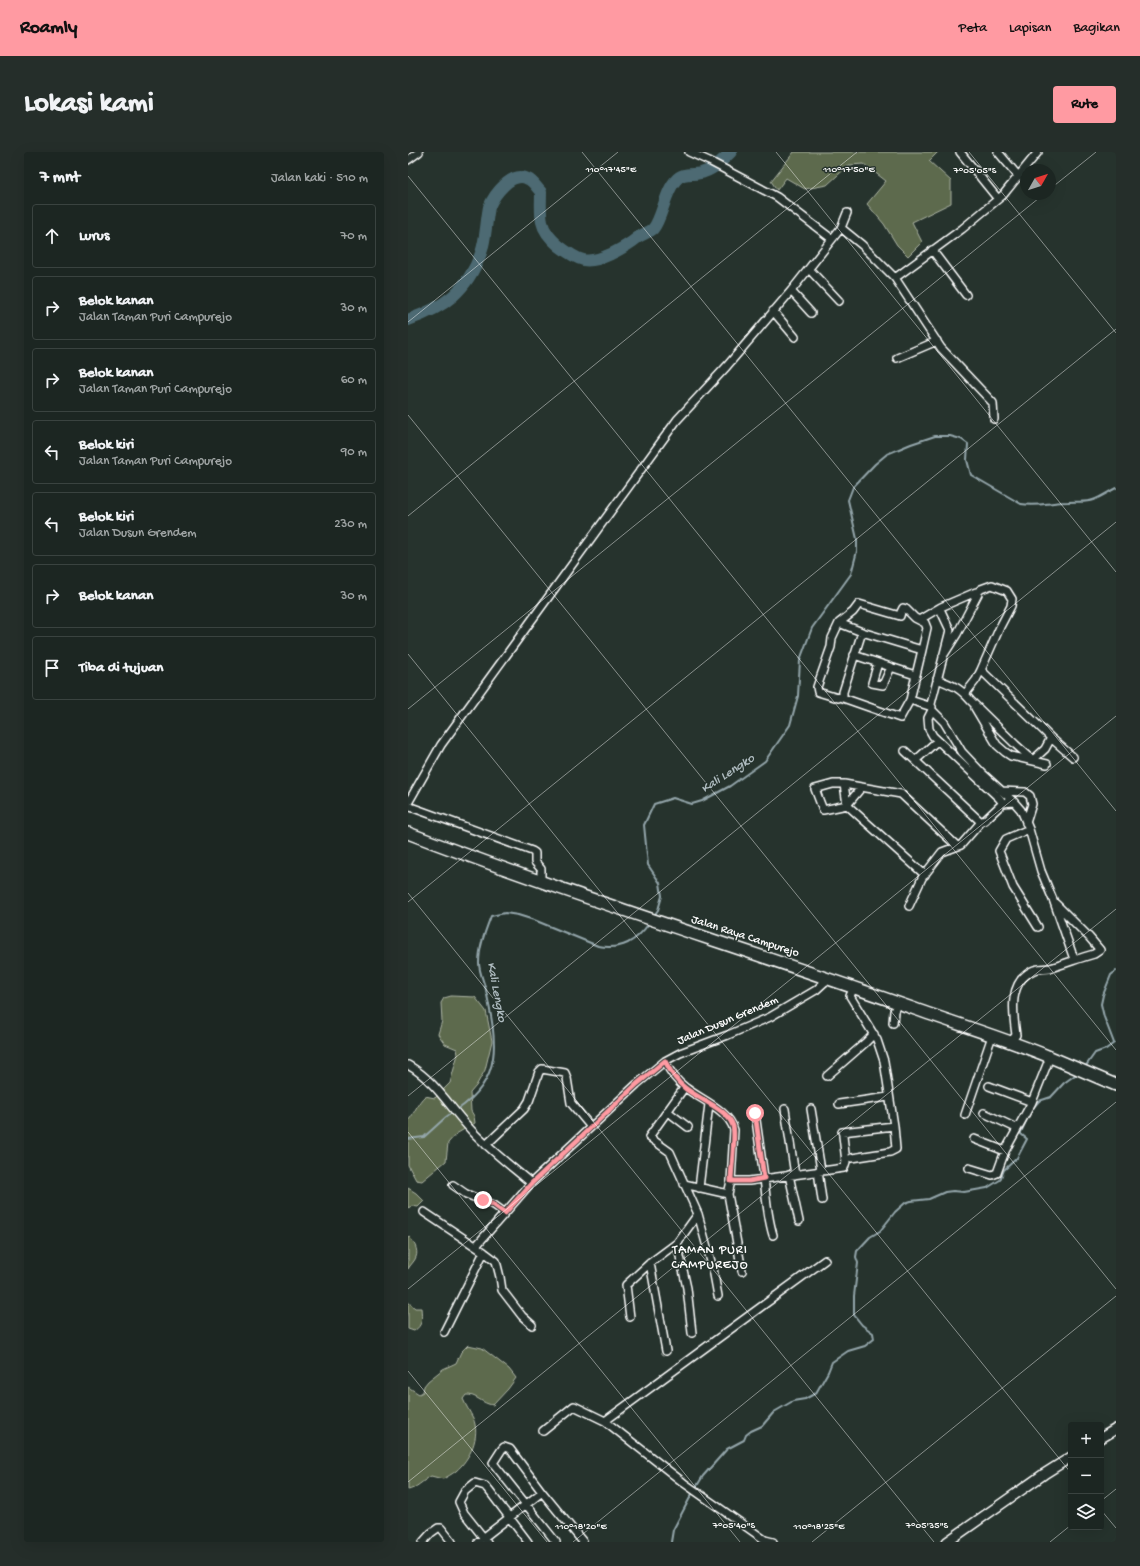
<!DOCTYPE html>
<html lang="id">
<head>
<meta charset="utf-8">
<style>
  :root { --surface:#1c2622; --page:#252e2a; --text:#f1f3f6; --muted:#a0a5a5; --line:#3a4340; --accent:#ff9aa2 }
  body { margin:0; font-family:"Gochi Hand",sans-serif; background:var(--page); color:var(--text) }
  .controls { position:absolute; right:12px; bottom:12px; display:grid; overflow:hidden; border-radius:4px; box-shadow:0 4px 16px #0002 }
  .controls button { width:36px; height:36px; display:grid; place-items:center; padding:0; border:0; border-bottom:1px solid var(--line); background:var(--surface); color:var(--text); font:20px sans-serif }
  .compass { position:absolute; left:612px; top:12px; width:36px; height:36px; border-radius:50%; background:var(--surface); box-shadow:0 4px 16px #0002; rotate:51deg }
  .stop { position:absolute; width:12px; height:12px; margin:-9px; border:3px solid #ff9aa2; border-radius:50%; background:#fff }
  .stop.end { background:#ff9aa2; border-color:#fff; box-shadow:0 1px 4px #0008 }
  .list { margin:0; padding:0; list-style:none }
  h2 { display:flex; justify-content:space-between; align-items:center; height:52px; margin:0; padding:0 16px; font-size:17px }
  h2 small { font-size:13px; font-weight:400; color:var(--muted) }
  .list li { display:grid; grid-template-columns:26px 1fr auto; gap:12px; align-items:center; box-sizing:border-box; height:64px; margin:0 8px 8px; padding:0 8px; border:1px solid var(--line); border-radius:4px }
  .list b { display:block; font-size:15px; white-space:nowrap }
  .list p { margin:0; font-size:13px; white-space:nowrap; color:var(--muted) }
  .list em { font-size:13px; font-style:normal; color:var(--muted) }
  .icon { flex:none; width:22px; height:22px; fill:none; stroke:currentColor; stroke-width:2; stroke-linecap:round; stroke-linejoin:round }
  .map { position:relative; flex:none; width:708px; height:1390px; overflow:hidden; border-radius:4px }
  header { display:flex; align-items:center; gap:24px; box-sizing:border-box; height:56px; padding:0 20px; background:var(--accent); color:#111 }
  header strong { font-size:19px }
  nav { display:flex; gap:22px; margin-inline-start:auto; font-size:14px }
  .intro { display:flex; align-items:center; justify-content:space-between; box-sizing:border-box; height:96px; padding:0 24px }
  h1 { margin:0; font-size:28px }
  .button { padding:10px 18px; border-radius:4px; background:var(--accent); color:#111; font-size:14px; font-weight:700 }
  main { display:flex; gap:24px; padding:0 24px }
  aside { flex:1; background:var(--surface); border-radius:4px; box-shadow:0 4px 16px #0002 }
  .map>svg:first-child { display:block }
  .green { fill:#5d6b4d; stroke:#aeb5a6 }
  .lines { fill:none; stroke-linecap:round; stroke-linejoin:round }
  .stream { stroke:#94a6ab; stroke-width:2 }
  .river { stroke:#4d6b73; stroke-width:12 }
  .street-casing { stroke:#fff; stroke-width:10 }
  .secondary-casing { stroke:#fff; stroke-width:12 }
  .primary-casing { stroke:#fff; stroke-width:14 }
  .street { stroke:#26332d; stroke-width:7 }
  .secondary { stroke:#26332d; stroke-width:9 }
  .primary { stroke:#26332d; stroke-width:11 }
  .route { stroke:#ff9aa2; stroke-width:5 }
  .ticks { fill:none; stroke:#fff; stroke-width:1; stroke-opacity:0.45 }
  .labels { text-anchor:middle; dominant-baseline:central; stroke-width:3; stroke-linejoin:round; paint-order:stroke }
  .street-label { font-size:12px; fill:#fff; stroke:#26332d }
  .water-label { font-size:13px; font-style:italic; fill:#afbcc0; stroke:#26332d }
  .neighbourhood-label { font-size:13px; letter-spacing:1px; fill:#fff; stroke:#26332d }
  .ticks-label { font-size:10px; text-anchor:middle; fill:#fff; stroke:#26332d; stroke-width:3; stroke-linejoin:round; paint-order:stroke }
</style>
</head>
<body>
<header>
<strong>Roamly</strong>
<nav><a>Peta</a><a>Lapisan</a><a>Bagikan</a></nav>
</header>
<div class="intro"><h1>Lokasi kami</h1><a class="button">Rute</a></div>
<main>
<aside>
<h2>7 mnt<small>Jalan kaki · 510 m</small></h2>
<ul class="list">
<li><svg class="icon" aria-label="ahead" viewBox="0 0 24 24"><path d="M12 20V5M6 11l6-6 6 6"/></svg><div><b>Lurus</b></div><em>70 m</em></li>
<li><svg class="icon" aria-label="right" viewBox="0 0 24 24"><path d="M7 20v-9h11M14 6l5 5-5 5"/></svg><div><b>Belok kanan</b><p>Jalan Taman Puri Campurejo</p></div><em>30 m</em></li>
<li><svg class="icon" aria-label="right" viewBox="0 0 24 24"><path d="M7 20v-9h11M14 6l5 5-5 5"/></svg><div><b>Belok kanan</b><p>Jalan Taman Puri Campurejo</p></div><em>60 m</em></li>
<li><svg class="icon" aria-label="left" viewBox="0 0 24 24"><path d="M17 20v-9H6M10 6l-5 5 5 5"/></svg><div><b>Belok kiri</b><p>Jalan Taman Puri Campurejo</p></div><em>90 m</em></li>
<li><svg class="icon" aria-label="left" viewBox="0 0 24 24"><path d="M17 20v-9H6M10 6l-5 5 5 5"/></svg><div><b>Belok kiri</b><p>Jalan Dusun Grendem</p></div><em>230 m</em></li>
<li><svg class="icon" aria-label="right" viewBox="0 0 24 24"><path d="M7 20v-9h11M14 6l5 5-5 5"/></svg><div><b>Belok kanan</b></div><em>30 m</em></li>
<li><svg class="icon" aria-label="arrive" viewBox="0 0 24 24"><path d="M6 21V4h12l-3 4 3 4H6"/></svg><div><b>Tiba di tujuan</b></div></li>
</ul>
</aside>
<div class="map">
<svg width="708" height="1390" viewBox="0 0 708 1390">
  <rect width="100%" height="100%" fill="#26332d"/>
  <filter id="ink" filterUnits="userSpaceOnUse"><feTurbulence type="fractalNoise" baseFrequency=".025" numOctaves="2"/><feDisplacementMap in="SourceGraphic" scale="8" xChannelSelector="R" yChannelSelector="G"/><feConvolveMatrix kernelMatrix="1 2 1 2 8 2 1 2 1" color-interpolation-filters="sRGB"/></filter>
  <g filter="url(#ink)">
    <path class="green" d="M 386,0 L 530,0 L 521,9 L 543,29 L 543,51 L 504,70 L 514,90 L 500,104 L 489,93 L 476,72 L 459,52 L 478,29 L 456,12 L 441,13 L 419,33 L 397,37 L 378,26 L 369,38 L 363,29 Z
      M 43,844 L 67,845 L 78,859 L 84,889 L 77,918 L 68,934 L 62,941 L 63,959 L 66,964 L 67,971 L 48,982 L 40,991 L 38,1009 L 14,1029 L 8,1028 L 0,1013 L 0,969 C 7,961 9,951 17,944 L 27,946 L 42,931 L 50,902 L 49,897 L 37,892 L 30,882 L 34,869 L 33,851 L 36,846 Z
      M 0,1036 L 8,1041 L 16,1049 L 10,1055 L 4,1054 L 0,1056 Z
      M 0,1084 C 5,1088 11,1098 8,1105 C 7,1109 2,1113 0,1117 Z
      M 0,1150 L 7,1156 L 13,1156 C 14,1167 15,1173 6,1179 L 0,1177 Z
      M 60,1193 L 74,1196 L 101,1217 L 108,1226 L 100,1237 L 85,1253 C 74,1252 68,1242 58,1243 L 55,1247 C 58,1254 62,1260 65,1266 C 73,1284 62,1307 48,1319 C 44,1322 39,1325 35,1327 L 23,1324 C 16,1328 7,1337 0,1338 L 0,1235 L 11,1242 L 15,1240 L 16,1234 L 20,1229 L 35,1217 L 48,1211 L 53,1200 Z"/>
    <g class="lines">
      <path class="stream" d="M 245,765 L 250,758 L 254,744 L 252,731 L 240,713 L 236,673 L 246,652 L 265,646 L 284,652 L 294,649 L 322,634 L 357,609 L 382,573 L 390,544 L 392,508 L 404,476 L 443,422 L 449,399 L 449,387 L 440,348 L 445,335 L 467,312 L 479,302 L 503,292 L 527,284 L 542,284 L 553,287 L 560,292 L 559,308 L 563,323 L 613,352 C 629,355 644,350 660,350 C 669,349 677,351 685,348 C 693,345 700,340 708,336
        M 677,915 L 687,901 L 698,897 L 706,891 L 696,865 L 693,852 L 695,843 L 703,823 L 708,819
        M 624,957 L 631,949 L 643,945 L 656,931 L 670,921
        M 49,958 C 97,926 88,887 78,838 C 76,830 71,820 71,811 C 71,795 77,780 83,764 L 97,761 L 110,763 L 126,768 L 190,794 C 214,798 228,790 242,770
        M 0,987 L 16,985 L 38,965 L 45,960
        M 287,1337 L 295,1324 L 319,1297 L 336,1288 L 338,1283 L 343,1279 L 354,1274 L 366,1260 L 385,1249 L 397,1247 L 408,1241 L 420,1220 L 424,1210 L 440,1199 L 457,1194 L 466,1187 L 465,1181 L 454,1173 L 446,1163 L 446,1144 L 450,1111 L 448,1105 L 449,1099 L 462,1085 L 472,1079 L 487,1060 L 497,1051 L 503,1049 L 521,1047 L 537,1040 L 545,1039 L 556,1040 L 579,1036 L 592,1028 L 596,1018 L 609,1006 L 619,987 L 613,982 L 613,980 L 622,961
        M 263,1390 L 265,1378 L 285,1340"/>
      <path class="river" d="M 0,168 C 37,155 59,139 73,101 C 78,87 78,70 81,55 C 86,43 104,18 120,27 C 125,29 129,36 133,40 C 133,50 132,61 134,70 C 136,80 144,88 151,94 C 172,110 179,113 203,102 C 213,97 221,93 229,86 C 234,82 240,81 245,77 C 254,67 257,39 268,28 C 275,19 287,24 296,20 C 306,17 316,7 323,0"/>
      <g class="street-casing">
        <path id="street" d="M 281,0 L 301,9 L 369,45 L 424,87
          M 552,0 L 590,47
          M 590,0 L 611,25
          M 0,8 L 11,0
          M 433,76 L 439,61
          M 524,98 L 558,143
          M 401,117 L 431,149
          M 487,126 L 533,196 L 585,251 L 586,267
          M 383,139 L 403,161
          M 365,159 L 387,185
          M 489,206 L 529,189
          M 569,441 L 573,437 L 584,433 L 599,439 L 604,447 L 603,454 L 592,475 L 573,518
          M 511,468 L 533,455
          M 431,471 L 424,486 L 423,495 L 409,535 L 410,540 L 430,546 L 434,544
          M 454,480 L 431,471 L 445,460 L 451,452 L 492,464 L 493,460 L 495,456 L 498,457 L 507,466 L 517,471 L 519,476 L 514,498
          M 446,503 L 507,523
          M 535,504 L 549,482 L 570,442 L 568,440 L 533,455 L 532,457 L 542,478 L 523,552 L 524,558 L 536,570 L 554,600 L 574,621 L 606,650 L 613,658 L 621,677 L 633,719 L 646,750 L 666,807
          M 470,511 L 464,531 L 475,533 L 483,515
          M 529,527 C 546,534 551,535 563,549 L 608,593 L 625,608 L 637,597 L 643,586 L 635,578 L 573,518 L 568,528 L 557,542
          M 502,548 L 514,498 L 454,480 L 435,540 L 435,546 L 492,566 L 502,548 L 524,555
          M 567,556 L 589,593 L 597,600 L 603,604 L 639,612
          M 524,558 L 520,566 L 521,577 L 525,584 L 591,646 L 595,651 L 606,650
          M 643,586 L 665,605
          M 497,599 L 573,670 L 577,668 L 595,651
          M 508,608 L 529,589
          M 436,632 L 439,653 L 517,723
          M 453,636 L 439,653 L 415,658 L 407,637 L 425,632 L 436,632 L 493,642 L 549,694
          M 593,639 L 617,640 L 622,644 L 624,652 L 618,671
          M 0,651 L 33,593 L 269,268 L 319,214 L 383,139 L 433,76 L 454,93 L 487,126 L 554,77 L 595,43 L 630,0
          M 0,654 L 124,699 L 127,701 L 127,710 L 133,717 L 133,730
          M 621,677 L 598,687 L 591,699 L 605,735 L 630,775
          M 501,754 L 514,726 L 534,700 L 553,693 L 573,670
          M 485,871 L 486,859 L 490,851
          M 602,891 L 608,883 C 605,861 600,831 624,819 C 629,816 636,817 642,816 C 657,812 671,806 686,802 L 692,798 L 681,785 L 648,752
          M 257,909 C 262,920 268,929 278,936 C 293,948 321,958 326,978 L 323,1029 L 320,1042 L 334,1119
          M 0,913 C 28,929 42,956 64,979 C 82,998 103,1014 123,1031 L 229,932 L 257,909 L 272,901 L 320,883 L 362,865 L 408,838 L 420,827
          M 419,924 L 457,891 L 466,882
          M 581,934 L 624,950
          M 276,936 L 241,985 L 262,1000 L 290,1062 L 305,1117 L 310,1144
          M 431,952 L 480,945
          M 377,957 L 387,1023
          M 403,957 L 413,1018
          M 259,959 L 280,975
          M 347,961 C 350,982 353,1003 356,1025 C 358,1045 359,1063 365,1083
          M 576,961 L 608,976
          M 557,963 L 584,884
          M 434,980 L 486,974 L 476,909 L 469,888 L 442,844 L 446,835
          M 566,987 L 597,999
          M 78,993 L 116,957 L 121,949 L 131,920 L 134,917 L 157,921 L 159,926 L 163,951 L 183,975
          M 444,1006 L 482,1000 L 488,997 L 486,974
          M 561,1016 L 584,1023 L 589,1021 L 597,999 L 624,950 L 642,905
          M 410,1019 L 414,1048
          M 381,1023 L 391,1069
          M 323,1029 L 341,1029 L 436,1016 L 438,1010 L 435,984
          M 276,1032 L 320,1042
          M 45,1033 L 58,1042 L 86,1053 L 97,1061
          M 291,1036 L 301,952
          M 16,1060 L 76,1100 L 88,1109 L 92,1125 L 94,1138 L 114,1164 L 124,1173
          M 269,1091 L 279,1136 L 284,1181
          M 68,1094 L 123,1031
          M 242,1111 L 258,1199
          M 222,1165 L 218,1133 L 242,1111 L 269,1091 L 290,1062
          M 36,1180 L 76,1100
          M 197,1269 L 417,1108
          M 135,1279 L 166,1254 L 197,1269 L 276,1331 L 357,1388 L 365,1390
          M 15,1390 L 23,1381 L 30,1376 L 33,1376 L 44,1390
          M 70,1390 L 134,1340
          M 79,1390 L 56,1361 L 51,1350 L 57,1339 L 67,1331 L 77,1334 L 82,1340 L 120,1390
          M 148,1390 L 85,1311 L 94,1297 L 96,1295 L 102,1297 L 134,1340 L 175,1390"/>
      </g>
      <g class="secondary-casing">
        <path id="secondary" d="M 693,1286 L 708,1277
          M 539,1390 L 636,1322 L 663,1305"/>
      </g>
      <g class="primary-casing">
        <path id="primary" d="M 0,681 C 167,745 338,797 507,857 C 552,873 598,887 642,905 C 664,914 686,924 708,933"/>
      </g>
      <use href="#street" class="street"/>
      <use href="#secondary" class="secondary"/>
      <use href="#primary" class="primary"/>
    </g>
  </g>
  <g class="lines" filter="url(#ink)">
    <path class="route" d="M 75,1048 L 86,1053 L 97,1061 L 124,1031 L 229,932 L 257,909 C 262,919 268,929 277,936 C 290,947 320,957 325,974 C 328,984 323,1017 323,1029 L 341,1029 L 356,1026 L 347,961"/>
  </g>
  <path class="ticks" d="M 174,0 L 708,659M 368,0 L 708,420M 561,0 L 708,181M 0,24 L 708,898M 642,37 L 688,0M 0,170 L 210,0M 0,263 L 708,1137M 0,364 L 449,0M 0,502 L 663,1321M 0,557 L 636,42M 0,741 L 526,1390M 0,750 L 708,177M 0,944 L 708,370M 0,980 L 332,1390M 0,1137 L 708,564M 0,1219 L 139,1390M 0,1330 L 708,757M 693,1349 L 708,1337M 693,1358 L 708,1376M 165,1390 L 708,950M 404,1390 L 708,1144M 642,1390 L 663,1373"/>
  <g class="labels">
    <g class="street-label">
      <text transform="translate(337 785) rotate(18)">Jalan Raya Campurejo</text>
      <text transform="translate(320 869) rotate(-23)">Jalan Dusun Grendem</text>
    </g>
    <g class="water-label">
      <text transform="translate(320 622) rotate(-33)">Kali Lengko</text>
      <text transform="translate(88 840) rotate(79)">Kali Lengko</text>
    </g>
    <g class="neighbourhood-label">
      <text x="302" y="1098">TAMAN PURI<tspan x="302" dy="15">CAMPUREJO</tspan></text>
    </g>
  </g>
  <g class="ticks-label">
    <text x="441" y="20">110°17'50"E</text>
    <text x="203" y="20">110°17'45"E</text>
    <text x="567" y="21">7°05'05"S</text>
    <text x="326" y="1376">7°05'40"S</text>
    <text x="519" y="1376">7°05'35"S</text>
    <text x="173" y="1377">110°18'20"E</text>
    <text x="411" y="1377">110°18'25"E</text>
  </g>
</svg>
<div class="controls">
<button>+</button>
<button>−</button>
<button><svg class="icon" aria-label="layers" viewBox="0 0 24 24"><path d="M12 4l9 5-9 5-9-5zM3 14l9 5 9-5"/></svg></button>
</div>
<svg class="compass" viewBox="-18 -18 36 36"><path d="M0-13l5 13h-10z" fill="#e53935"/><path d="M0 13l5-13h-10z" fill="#a0a5a5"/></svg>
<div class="stop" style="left:347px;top:961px"></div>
<div class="stop end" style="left:75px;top:1048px"></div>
</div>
</main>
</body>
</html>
